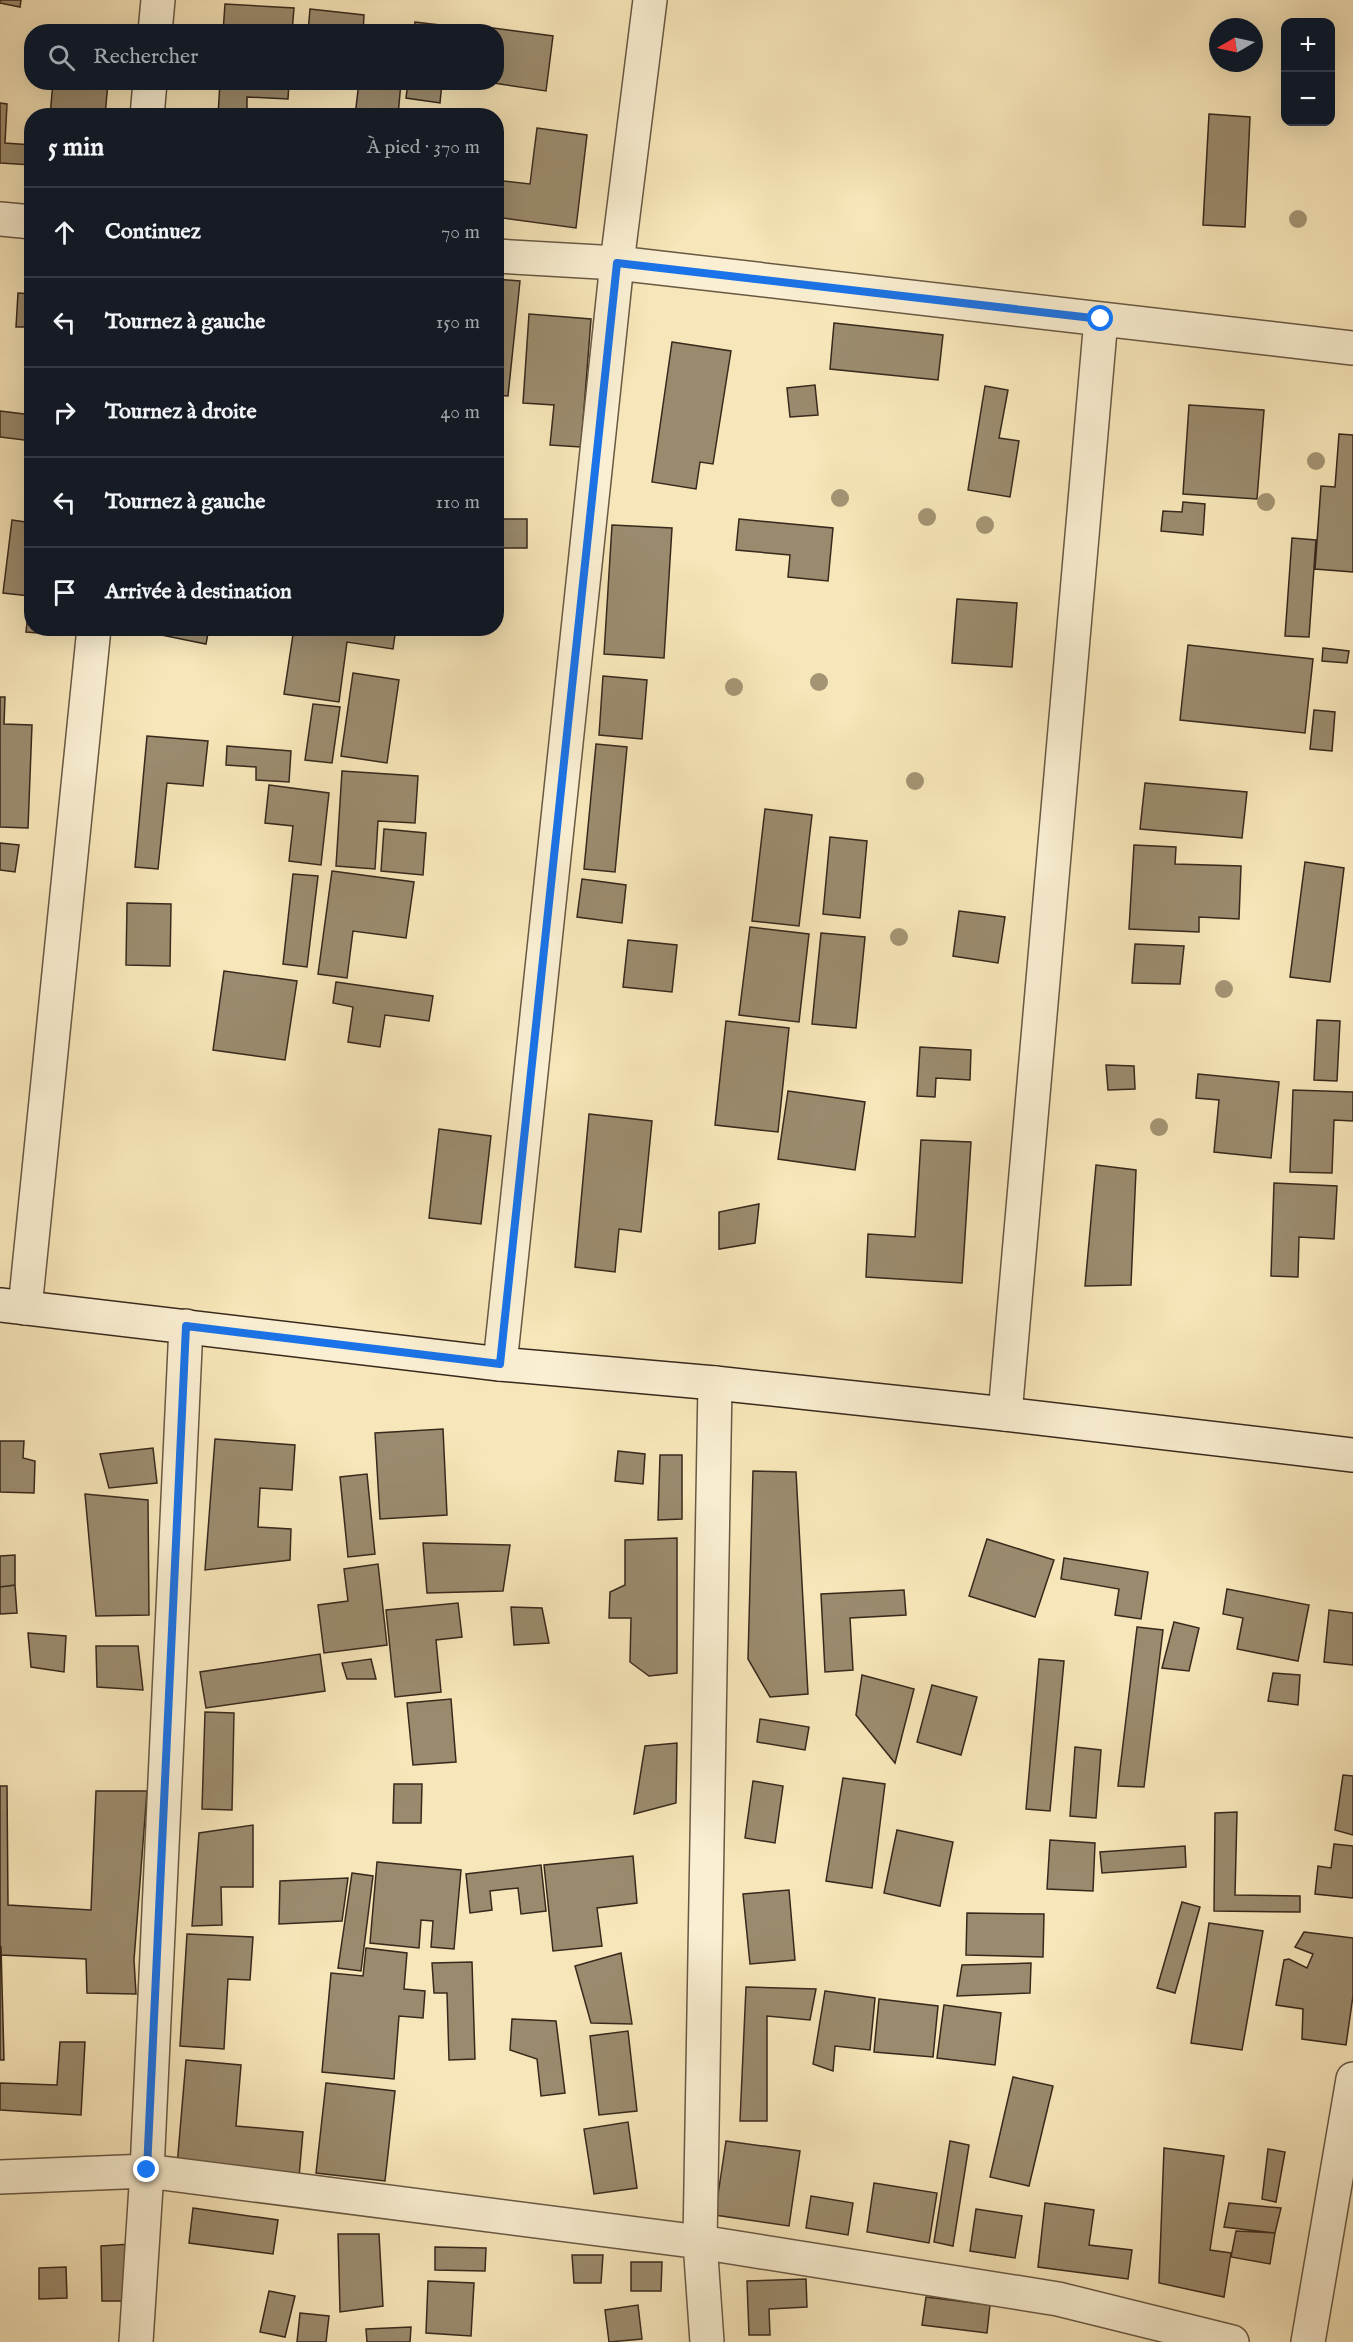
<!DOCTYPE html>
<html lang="fr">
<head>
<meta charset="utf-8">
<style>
  :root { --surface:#171b24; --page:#20242c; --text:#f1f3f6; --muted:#9ea1a6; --line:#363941 }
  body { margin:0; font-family:"IM FELL English",serif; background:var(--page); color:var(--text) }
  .controls { position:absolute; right:18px; top:18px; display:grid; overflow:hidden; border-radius:12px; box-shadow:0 6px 24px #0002 }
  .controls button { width:54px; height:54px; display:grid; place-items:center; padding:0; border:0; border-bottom:2px solid var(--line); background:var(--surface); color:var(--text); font:30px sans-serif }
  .compass { position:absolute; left:1209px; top:18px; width:54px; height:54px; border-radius:50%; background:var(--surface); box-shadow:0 6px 24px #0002; rotate:261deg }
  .stop { position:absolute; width:18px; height:18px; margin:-14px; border:4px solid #1a73e8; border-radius:50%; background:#fff }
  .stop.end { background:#1a73e8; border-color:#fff; box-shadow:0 2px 6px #0008 }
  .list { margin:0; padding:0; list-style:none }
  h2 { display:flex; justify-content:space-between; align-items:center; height:78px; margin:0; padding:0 24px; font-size:26px }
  h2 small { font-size:20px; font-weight:400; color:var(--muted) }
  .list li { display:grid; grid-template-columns:39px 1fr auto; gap:18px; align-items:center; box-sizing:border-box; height:90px; padding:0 24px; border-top:2px solid var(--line) }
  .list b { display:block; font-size:22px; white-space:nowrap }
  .list em { font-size:20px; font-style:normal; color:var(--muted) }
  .icon { flex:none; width:33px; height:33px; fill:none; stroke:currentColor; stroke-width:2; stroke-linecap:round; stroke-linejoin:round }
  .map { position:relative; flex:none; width:1353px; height:2342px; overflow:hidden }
  .search { position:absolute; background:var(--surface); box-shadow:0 6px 24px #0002; left:24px; top:24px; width:480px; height:66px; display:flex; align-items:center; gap:15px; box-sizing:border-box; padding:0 21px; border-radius:24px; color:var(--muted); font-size:22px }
  .panel { position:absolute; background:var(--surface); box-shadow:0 6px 24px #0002; left:24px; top:108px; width:480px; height:528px; border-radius:24px }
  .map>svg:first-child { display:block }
  .building { fill:#9b8b6e; stroke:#38291c; stroke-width:1.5 }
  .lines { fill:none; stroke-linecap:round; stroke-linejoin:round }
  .street-casing { stroke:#685843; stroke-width:36 }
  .secondary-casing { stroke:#38291c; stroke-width:36 }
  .street { stroke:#faefd2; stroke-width:33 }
  .secondary { stroke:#faefd2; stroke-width:33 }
  .tree { fill:#a49474 }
  .route { stroke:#1a73e8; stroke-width:8 }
</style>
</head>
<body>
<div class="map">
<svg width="1353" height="2342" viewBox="0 0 1353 2342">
  <rect width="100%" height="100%" fill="#f7e6b9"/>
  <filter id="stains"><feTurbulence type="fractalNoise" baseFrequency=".00333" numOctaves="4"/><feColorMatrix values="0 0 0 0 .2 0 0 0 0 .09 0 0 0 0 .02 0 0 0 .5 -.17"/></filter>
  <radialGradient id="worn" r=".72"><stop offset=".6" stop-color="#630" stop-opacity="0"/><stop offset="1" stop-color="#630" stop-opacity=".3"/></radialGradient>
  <path class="building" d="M 0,0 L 21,0 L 20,7 L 0,3 Z
    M 225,4 L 294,8 L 292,32 L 223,32 Z
    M 310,9 L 364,15 L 363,32 L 308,32 Z
    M 415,22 L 448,26 L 448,32 L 414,32 Z
    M 470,25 L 553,36 L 546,91 L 487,82 L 496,82 L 496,32 L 469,32 Z
    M 53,82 L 108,82 L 105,116 L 50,116 Z
    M 220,82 L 289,82 L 288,99 L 247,97 L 247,116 L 218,116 Z
    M 359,82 L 401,82 L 398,116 L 355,116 Z
    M 408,82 L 442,82 L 440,103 L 406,98 Z
    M 0,103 L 7,104 L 5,143 L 32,145 L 32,165 L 0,163 Z
    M 1209,114 L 1250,117 L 1245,227 L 1203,225 Z
    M 537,128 L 587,135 L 576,228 L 496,217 L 496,180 L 530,184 Z
    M 496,279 L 520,281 L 508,396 L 496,395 Z
    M 18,293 L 32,294 L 32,327 L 16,327 Z
    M 529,314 L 591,319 L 581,447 L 550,445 L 554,405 L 523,403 Z
    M 834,323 L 943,335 L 938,380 L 830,369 Z
    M 672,342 L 731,351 L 713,464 L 700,462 L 696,489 L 652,482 Z
    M 815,385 L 818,415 L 790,417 L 787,388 Z
    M 985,386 L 1008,390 L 999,438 L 1019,441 L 1010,497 L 968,490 Z
    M 1189,405 L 1264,410 L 1257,499 L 1183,494 Z
    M 0,411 L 32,415 L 32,441 L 0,437 Z
    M 1339,434 L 1353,435 L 1353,572 L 1315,569 L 1321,486 L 1335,487 Z
    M 1183,502 L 1205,504 L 1203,535 L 1161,531 L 1163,511 L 1182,512 Z
    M 496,519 L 527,519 L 527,548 L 496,548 Z
    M 739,519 L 833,528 L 828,581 L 788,577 L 790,555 L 736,550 Z
    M 12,520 L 32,523 L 32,628 L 50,628 L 50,634 L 26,632 L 30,596 L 3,593 Z
    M 612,525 L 672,528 L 664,658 L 604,654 Z
    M 1292,538 L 1316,540 L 1309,637 L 1285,636 Z
    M 957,599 L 1017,603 L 1012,667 L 952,663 Z
    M 162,628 L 209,628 L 206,644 L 161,635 Z
    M 294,628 L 396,628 L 393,649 L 347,642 L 339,702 L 284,694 Z
    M 1188,645 L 1313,659 L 1305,733 L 1180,720 Z
    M 1323,648 L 1349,651 L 1347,663 L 1322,661 Z
    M 353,673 L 399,680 L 387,763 L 341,756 Z
    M 603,676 L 647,680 L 642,739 L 599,735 Z
    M 0,697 L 5,697 L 4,724 L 32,725 L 28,828 L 0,827 Z
    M 313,704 L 340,707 L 332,763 L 305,760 Z
    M 1314,710 L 1335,712 L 1332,751 L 1310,749 Z
    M 147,736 L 208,741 L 203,786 L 167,783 L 158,869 L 135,867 Z
    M 596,744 L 627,747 L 615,872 L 584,869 Z
    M 227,746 L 291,751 L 289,782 L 256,780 L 256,767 L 226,765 Z
    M 342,771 L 418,776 L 415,823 L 378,821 L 375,869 L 336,866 Z
    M 1145,783 L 1247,792 L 1242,838 L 1140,829 Z
    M 269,785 L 329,793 L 321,865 L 289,861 L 293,826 L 265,823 Z
    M 765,809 L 812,815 L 799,926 L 752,921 Z
    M 384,829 L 426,833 L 423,875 L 381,871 Z
    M 830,837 L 867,841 L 860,918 L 823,914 Z
    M 0,843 L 19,845 L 15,872 L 0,870 Z
    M 1134,845 L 1176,847 L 1175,864 L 1241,866 L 1239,919 L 1199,917 L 1199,932 L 1129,929 Z
    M 1305,862 L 1344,868 L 1330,982 L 1290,977 Z
    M 332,871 L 414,882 L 406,938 L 353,931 L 347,978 L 318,974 Z
    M 293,874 L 318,876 L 307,967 L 283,964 Z
    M 582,879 L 626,885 L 622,923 L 577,917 Z
    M 127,903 L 171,904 L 170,966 L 126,965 Z
    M 959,911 L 1005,917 L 998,963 L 953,956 Z
    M 750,927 L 809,934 L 799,1022 L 739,1015 Z
    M 821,933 L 865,937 L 856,1028 L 812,1024 Z
    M 628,940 L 677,945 L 672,992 L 623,987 Z
    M 1135,944 L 1184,946 L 1180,984 L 1132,983 Z
    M 224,971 L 297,981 L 285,1060 L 213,1050 Z
    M 336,982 L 433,996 L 429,1021 L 385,1015 L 380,1047 L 348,1042 L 353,1007 L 333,1003 Z
    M 1317,1020 L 1340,1021 L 1337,1081 L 1314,1080 Z
    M 726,1021 L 789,1028 L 778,1132 L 715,1125 Z
    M 920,1047 L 971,1050 L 970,1080 L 936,1078 L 935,1097 L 917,1096 Z
    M 1106,1065 L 1134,1066 L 1135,1089 L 1108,1090 Z
    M 1198,1074 L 1279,1082 L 1271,1158 L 1214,1152 L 1219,1100 L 1196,1098 Z
    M 1293,1090 L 1353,1092 L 1353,1121 L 1334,1120 L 1332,1173 L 1290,1172 Z
    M 788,1091 L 865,1102 L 855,1170 L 778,1159 Z
    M 589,1114 L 652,1121 L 641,1232 L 619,1229 L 615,1272 L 575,1267 Z
    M 439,1129 L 491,1136 L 481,1224 L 429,1218 Z
    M 921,1140 L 971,1142 L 962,1283 L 866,1277 L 868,1234 L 915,1237 Z
    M 1096,1165 L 1136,1170 L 1131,1285 L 1085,1286 Z
    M 1274,1183 L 1337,1186 L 1334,1239 L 1299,1237 L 1298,1277 L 1271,1276 Z
    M 759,1204 L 755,1243 L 719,1249 L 719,1212 Z
    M 443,1429 L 447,1515 L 380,1519 L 375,1433 Z
    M 215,1439 L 295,1445 L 292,1490 L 260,1488 L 258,1527 L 291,1529 L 290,1560 L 205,1570 Z
    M 0,1441 L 24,1441 L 23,1458 L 35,1461 L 34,1493 L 0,1492 Z
    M 153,1448 L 157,1483 L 109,1488 L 100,1454 Z
    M 618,1451 L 645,1454 L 643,1484 L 615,1481 Z
    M 660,1455 L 682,1455 L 682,1519 L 658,1520 Z
    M 753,1471 L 796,1472 L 808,1694 L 770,1697 L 748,1659 Z
    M 367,1474 L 375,1554 L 348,1557 L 340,1477 Z
    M 85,1494 L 148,1500 L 149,1615 L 96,1616 Z
    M 677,1538 L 677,1673 L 649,1676 L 630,1662 L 631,1618 L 609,1618 L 610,1592 L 625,1585 L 625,1540 Z
    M 987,1539 L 1054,1560 L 1035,1617 L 969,1596 Z
    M 423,1543 L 510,1545 L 503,1591 L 427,1593 Z
    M 15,1555 L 15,1585 L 0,1587 L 0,1556 Z
    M 1064,1558 L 1148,1572 L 1141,1619 L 1115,1615 L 1119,1589 L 1061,1579 Z
    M 378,1564 L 387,1645 L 324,1653 L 318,1605 L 348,1601 L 344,1569 Z
    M 15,1585 L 17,1613 L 0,1614 L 0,1587 Z
    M 1227,1589 L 1309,1605 L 1298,1661 L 1237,1649 L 1243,1618 L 1223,1614 Z
    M 904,1590 L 906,1615 L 850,1618 L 853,1670 L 825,1672 L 821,1594 Z
    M 458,1603 L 462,1637 L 436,1640 L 441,1692 L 395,1697 L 386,1610 Z
    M 511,1607 L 542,1608 L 549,1643 L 514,1645 Z
    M 1329,1610 L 1353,1613 L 1353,1665 L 1324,1662 Z
    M 1174,1622 L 1199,1628 L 1189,1671 L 1162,1668 Z
    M 1137,1627 L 1163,1630 L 1144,1787 L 1118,1786 Z
    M 28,1633 L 66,1636 L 64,1672 L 31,1667 Z
    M 96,1646 L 138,1646 L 143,1690 L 97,1687 Z
    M 320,1654 L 325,1691 L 206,1708 L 200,1672 Z
    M 371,1659 L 376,1679 L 347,1679 L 342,1663 Z
    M 1039,1659 L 1064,1661 L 1050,1811 L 1026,1809 Z
    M 1273,1673 L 1300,1675 L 1298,1705 L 1268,1701 Z
    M 862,1675 L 914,1689 L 895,1763 L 856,1715 Z
    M 932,1685 L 977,1697 L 961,1755 L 917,1742 Z
    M 451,1699 L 456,1762 L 413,1765 L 407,1703 Z
    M 205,1712 L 234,1713 L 232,1810 L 202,1809 Z
    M 760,1719 L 809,1727 L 805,1750 L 757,1742 Z
    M 677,1743 L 676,1803 L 634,1814 L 645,1746 Z
    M 1075,1747 L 1101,1750 L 1096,1818 L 1070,1816 Z
    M 1343,1775 L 1353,1776 L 1353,1835 L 1335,1830 Z
    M 843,1778 L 885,1784 L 872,1888 L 826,1881 Z
    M 753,1781 L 783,1786 L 775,1843 L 745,1838 Z
    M 394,1784 L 422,1784 L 421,1823 L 393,1823 Z
    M 0,1786 L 7,1786 L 8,1905 L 91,1910 L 96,1791 L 147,1791 L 134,1960 L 136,1994 L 87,1993 L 86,1959 L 0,1955 Z
    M 1237,1812 L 1235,1895 L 1300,1896 L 1300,1912 L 1214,1911 L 1215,1813 Z
    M 253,1825 L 253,1887 L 221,1887 L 222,1925 L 192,1926 L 199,1833 Z
    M 897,1830 L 953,1842 L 940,1906 L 884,1893 Z
    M 1050,1840 L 1095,1843 L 1093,1891 L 1047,1889 Z
    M 1334,1844 L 1353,1846 L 1353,1898 L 1315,1894 L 1318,1866 L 1331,1868 Z
    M 1185,1846 L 1186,1867 L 1102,1873 L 1100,1852 Z
    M 633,1856 L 637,1903 L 597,1908 L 602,1946 L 553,1951 L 544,1865 Z
    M 377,1862 L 461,1870 L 454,1949 L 431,1947 L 433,1921 L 421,1920 L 419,1948 L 370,1943 Z
    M 541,1865 L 546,1911 L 521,1914 L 518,1888 L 490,1891 L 492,1910 L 470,1913 L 466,1874 Z
    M 352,1873 L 373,1876 L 361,1971 L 338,1968 Z
    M 348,1878 L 342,1921 L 279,1924 L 280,1881 Z
    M 789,1890 L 795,1960 L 750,1964 L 743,1894 Z
    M 1182,1902 L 1200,1907 L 1175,1993 L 1157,1988 Z
    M 967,1913 L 1044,1914 L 1043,1957 L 966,1955 Z
    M 1209,1923 L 1263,1931 L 1242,2050 L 1191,2043 Z
    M 1304,1932 L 1353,1938 L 1353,1996 L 1346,2045 L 1302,2039 L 1303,2009 L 1276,2005 L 1284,1960 L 1289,1959 L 1307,1968 L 1313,1954 L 1295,1947 Z
    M 187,1934 L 253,1937 L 250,1980 L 228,1979 L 224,2049 L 180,2046 Z
    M 0,1947 L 1,1947 L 4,2060 L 0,2060 Z
    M 366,1948 L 407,1953 L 404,1989 L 425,1991 L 423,2018 L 399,2016 L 394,2079 L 322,2072 L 331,1973 L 363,1976 Z
    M 621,1953 L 632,2024 L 591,2023 L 575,1966 Z
    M 472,1962 L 475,2059 L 449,2060 L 447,1993 L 434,1993 L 432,1963 Z
    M 1031,1963 L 1030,1993 L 957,1996 L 962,1965 Z
    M 746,1987 L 816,1989 L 810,2020 L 767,2016 L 767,2121 L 740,2121 Z
    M 825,1991 L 875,1998 L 870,2050 L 835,2046 L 833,2071 L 813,2064 Z
    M 879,1999 L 938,2006 L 933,2057 L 874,2052 Z
    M 944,2005 L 1001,2013 L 995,2065 L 937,2058 Z
    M 512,2019 L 556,2021 L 565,2093 L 541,2096 L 537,2059 L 510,2050 Z
    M 628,2031 L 637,2111 L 599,2115 L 590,2036 Z
    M 60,2042 L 85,2042 L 81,2115 L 0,2110 L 0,2083 L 57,2085 Z
    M 186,2060 L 241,2065 L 236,2126 L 303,2132 L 299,2177 L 177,2166 Z
    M 1013,2077 L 1053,2086 L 1029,2186 L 990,2177 Z
    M 326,2083 L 395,2091 L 385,2181 L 316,2173 Z
    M 628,2122 L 637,2188 L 594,2194 L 584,2129 Z
    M 726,2141 L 800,2151 L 789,2226 L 715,2215 Z
    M 950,2141 L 969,2145 L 953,2246 L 934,2242 Z
    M 1164,2148 L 1224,2156 L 1210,2250 L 1231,2253 L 1224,2297 L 1159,2283 Z
    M 1268,2149 L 1285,2152 L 1276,2202 L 1262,2199 Z
    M 874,2183 L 937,2193 L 929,2243 L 867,2232 Z
    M 811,2196 L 853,2203 L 848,2235 L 806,2228 Z
    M 1045,2203 L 1094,2210 L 1089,2245 L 1132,2250 L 1128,2279 L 1038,2267 Z
    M 1229,2203 L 1281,2208 L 1275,2233 L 1224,2227 Z
    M 193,2208 L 278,2220 L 273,2254 L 189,2243 Z
    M 976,2209 L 1022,2216 L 1015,2258 L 970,2251 Z
    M 1236,2231 L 1275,2233 L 1270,2264 L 1231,2257 Z
    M 338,2234 L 379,2234 L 383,2306 L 340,2312 Z
    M 131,2244 L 124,2301 L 102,2301 L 101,2246 Z
    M 435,2247 L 486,2248 L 485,2271 L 435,2270 Z
    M 572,2255 L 603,2255 L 601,2283 L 574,2283 Z
    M 631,2262 L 662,2262 L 661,2291 L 631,2291 Z
    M 66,2267 L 67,2298 L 39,2299 L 39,2268 Z
    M 806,2279 L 807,2307 L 769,2309 L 770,2335 L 749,2335 L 747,2281 Z
    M 428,2281 L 474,2283 L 471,2336 L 426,2333 Z
    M 269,2291 L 295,2296 L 285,2337 L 260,2332 Z
    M 926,2297 L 990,2305 L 987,2333 L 922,2325 Z
    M 638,2305 L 642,2339 L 609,2342 L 605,2310 Z
    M 300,2313 L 329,2316 L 326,2342 L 297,2342 Z
    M 411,2327 L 410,2342 L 367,2342 L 366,2329 Z"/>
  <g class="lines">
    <g class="street-casing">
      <path id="street" d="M 155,32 L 158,0
        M 147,116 L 150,82
        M 0,219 L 32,222
        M 496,256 L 617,263 L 1353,348
        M 25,1308 L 94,628
        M 500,1364 L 617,263 L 650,0
        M 1005,1414 L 1101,319
        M 0,2177 L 147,2171 L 700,2242 L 1058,2299 L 1232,2342
        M 136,2342 L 147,2171 L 186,1326
        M 707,2342 L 700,2242 L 715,1383
        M 1308,2342 L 1353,2079"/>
    </g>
    <g class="secondary-casing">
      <path id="secondary" d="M 0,1305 L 500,1364 L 715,1383 L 1005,1414 L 1353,1455"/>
    </g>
    <use href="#street" class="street"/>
    <use href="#secondary" class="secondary"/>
  </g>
  <g class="tree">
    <circle cx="1298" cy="219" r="9"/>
    <circle cx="1316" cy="461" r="9"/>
    <circle cx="840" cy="498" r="9"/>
    <circle cx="1266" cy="502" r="9"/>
    <circle cx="927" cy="517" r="9"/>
    <circle cx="985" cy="525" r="9"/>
    <circle cx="819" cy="682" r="9"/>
    <circle cx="734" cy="687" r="9"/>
    <circle cx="915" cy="781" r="9"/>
    <circle cx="899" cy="937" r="9"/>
    <circle cx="1224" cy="989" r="9"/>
    <circle cx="1159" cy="1127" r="9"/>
  </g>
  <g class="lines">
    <path class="route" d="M 147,2170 L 186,1326 L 500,1364 L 617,263 L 1101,319"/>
  </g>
  <rect width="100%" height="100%" filter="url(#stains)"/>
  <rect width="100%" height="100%" fill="url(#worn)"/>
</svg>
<div class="controls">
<button>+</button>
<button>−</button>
</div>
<svg class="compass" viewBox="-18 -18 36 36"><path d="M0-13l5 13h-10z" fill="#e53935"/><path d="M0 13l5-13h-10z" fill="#9ea1a6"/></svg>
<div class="stop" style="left:1101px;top:319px"></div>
<div class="stop end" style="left:147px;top:2170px"></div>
<div class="search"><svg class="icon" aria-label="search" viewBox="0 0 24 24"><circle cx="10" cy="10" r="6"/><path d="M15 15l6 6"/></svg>Rechercher</div>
<section class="panel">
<h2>5 min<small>À pied · 370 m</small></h2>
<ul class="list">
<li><svg class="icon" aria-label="ahead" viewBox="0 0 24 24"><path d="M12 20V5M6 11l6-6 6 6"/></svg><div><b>Continuez</b></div><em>70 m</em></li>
<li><svg class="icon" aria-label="left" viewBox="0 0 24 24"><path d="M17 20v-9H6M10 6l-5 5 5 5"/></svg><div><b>Tournez à gauche</b></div><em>150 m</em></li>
<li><svg class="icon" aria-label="right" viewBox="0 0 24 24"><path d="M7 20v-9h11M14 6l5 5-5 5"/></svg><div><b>Tournez à droite</b></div><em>40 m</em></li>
<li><svg class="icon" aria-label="left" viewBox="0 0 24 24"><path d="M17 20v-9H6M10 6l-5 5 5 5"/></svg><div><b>Tournez à gauche</b></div><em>110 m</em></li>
<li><svg class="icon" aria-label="arrive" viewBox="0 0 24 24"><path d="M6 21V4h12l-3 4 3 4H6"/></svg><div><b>Arrivée à destination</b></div></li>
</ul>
</section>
</div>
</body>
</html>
